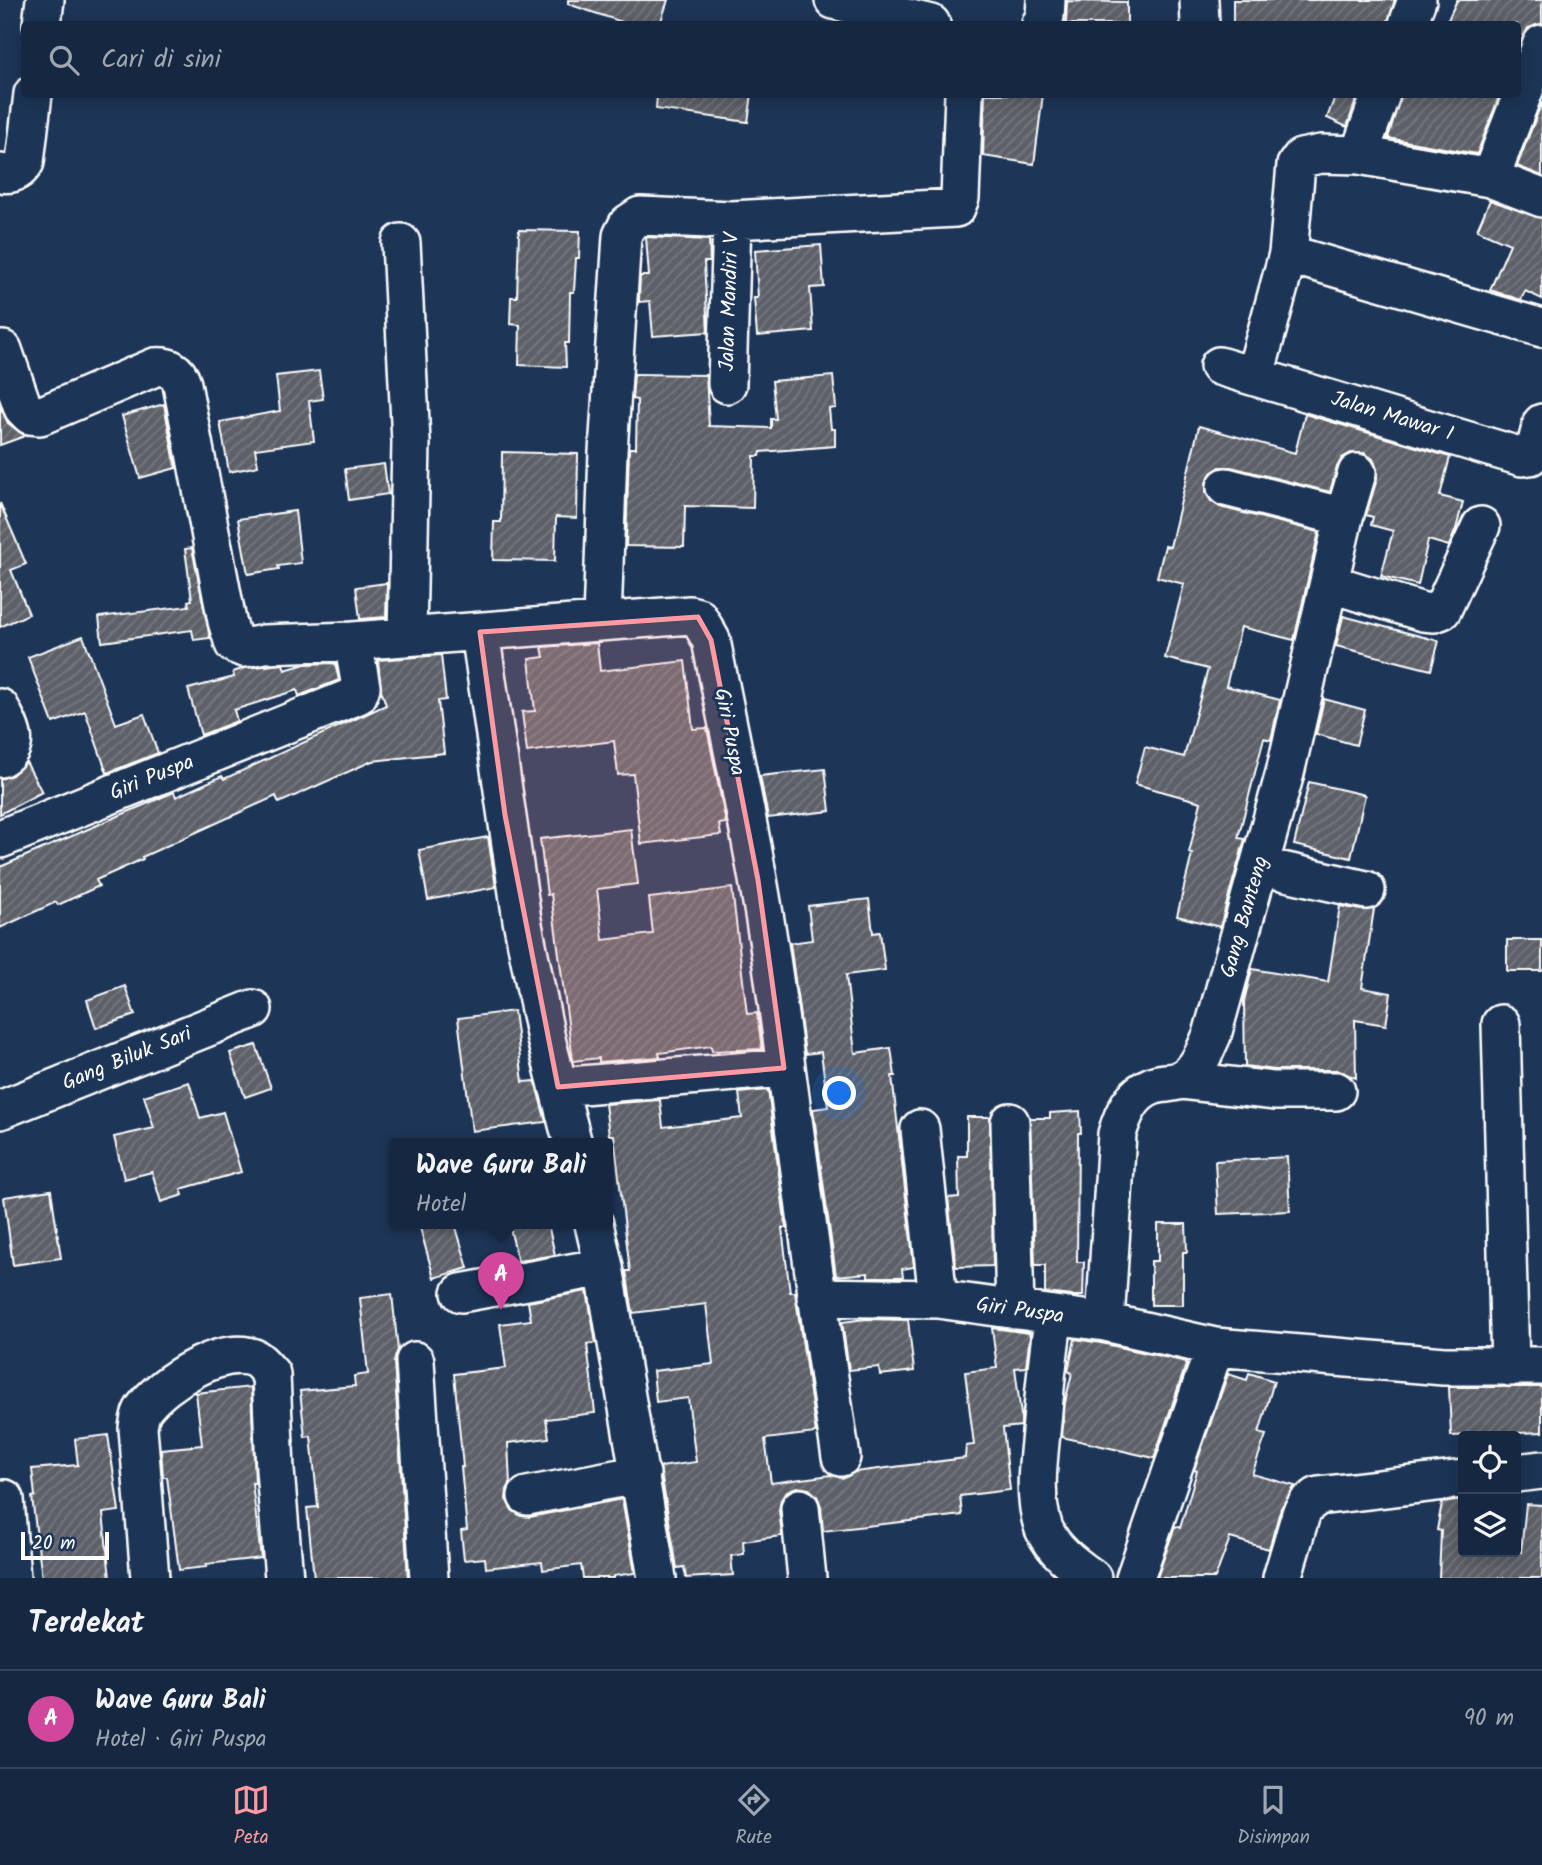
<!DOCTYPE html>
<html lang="id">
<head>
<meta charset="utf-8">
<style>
  :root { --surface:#162841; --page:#23344c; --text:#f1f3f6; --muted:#9ea6b1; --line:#35445a; --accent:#ff9aa2 }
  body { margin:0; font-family:Kalam,sans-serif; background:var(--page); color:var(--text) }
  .controls { position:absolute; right:21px; bottom:21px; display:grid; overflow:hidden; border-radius:7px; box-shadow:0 4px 18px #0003 }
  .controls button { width:63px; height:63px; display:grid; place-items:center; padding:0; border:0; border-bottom:2px solid var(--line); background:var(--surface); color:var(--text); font:35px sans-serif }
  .scale { position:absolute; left:21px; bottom:18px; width:88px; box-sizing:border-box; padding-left:7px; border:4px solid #fff; border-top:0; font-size:19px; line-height:24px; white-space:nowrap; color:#fff; -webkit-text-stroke:5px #1d3557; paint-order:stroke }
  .you { position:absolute; left:840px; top:1094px; width:24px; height:24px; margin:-18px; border:5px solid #fff; border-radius:50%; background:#1a73e8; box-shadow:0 0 0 10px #1a73e833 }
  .badge { display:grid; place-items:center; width:46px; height:46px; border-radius:50%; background:var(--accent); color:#fff; font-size:23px; font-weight:700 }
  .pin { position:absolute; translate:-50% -58px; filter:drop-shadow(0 2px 4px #0008) }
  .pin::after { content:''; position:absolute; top:37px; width:24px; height:21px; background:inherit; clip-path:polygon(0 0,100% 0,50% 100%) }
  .popup { position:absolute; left:389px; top:1138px; width:224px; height:91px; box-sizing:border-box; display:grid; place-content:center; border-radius:7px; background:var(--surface); filter:drop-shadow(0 2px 5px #0005); font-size:23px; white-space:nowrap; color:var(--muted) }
  .popup b { font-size:26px; color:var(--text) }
  .popup::after { content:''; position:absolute; left:50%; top:100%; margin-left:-14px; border:14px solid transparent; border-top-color:var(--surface) }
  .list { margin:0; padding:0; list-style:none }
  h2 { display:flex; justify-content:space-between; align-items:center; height:91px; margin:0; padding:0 28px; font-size:30px }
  h2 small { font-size:23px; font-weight:400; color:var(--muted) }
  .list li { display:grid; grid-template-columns:46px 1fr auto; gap:21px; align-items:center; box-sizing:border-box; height:98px; padding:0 28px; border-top:2px solid var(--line) }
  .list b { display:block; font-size:26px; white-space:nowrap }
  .list p { margin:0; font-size:23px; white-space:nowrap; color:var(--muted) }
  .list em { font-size:23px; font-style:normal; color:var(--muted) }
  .icon { flex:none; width:38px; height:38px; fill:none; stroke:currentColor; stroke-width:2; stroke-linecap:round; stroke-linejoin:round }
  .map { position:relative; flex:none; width:1542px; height:1578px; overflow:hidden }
  .search { position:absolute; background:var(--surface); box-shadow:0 4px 18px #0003; left:21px; right:21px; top:21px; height:77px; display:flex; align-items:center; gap:18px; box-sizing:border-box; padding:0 24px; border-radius:7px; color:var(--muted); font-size:26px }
  .sheet { height:189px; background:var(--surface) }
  nav { display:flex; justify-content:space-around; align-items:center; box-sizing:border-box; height:98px; border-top:2px solid var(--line); background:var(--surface); font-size:19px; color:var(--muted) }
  nav a { display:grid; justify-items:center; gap:4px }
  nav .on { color:var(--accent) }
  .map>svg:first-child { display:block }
  .building { fill:url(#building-hatch); stroke:#fff; stroke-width:2 }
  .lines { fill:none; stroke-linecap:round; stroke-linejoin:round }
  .minor-casing { stroke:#fff; stroke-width:42 }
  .minor { stroke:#1d3557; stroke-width:37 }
  .marked { fill:#ff9aa2; fill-opacity:0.2; stroke:#ff9aa2; stroke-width:5; stroke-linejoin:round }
  .labels { text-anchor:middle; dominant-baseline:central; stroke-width:6; stroke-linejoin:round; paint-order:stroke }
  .street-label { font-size:21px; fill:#fff; stroke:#1d3557 }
</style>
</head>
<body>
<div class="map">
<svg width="1542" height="1578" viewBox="0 0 1542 1578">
  <defs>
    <pattern id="building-hatch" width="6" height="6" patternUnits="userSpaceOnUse" patternTransform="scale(1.75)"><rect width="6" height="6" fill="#5d6168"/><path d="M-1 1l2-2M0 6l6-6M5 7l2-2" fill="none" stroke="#75797f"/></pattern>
  </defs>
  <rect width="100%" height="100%" fill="#1d3557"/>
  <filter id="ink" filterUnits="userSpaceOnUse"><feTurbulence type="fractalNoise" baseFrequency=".0143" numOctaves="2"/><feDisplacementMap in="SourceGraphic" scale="14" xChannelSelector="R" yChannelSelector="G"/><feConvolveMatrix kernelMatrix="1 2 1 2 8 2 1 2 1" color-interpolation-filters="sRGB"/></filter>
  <g filter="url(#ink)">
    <path class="building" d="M 568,0 L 668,0 L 660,24 L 628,24 L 568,4 Z
      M 1233,0 L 1395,0 L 1387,24 L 1233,24 Z
      M 1457,0 L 1542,0 L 1542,24 L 1528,28 L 1517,49 L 1517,24 L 1446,24 Z
      M 1067,1 L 1127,2 L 1127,24 L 1066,24 Z
      M 657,94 L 752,94 L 748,122 L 656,109 Z
      M 985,94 L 1043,94 L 1034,164 L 983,156 Z
      M 1336,94 L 1358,94 L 1347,127 L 1327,118 Z
      M 1401,94 L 1500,94 L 1477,154 L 1388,138 Z
      M 1542,102 L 1542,176 L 1517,166 Z
      M 1490,200 L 1542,218 L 1542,299 L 1525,291 L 1521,300 L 1490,290 L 1510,244 L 1477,230 Z
      M 519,230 L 580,231 L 579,258 L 576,258 L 574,292 L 570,292 L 569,343 L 565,343 L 566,367 L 519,365 L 520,325 L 510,324 L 511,297 L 517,297 Z
      M 646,237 L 709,240 L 710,262 L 704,262 L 708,332 L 653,336 L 650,301 L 639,302 L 639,299 L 640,276 L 649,276 Z
      M 821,245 L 824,287 L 810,288 L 813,331 L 757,336 L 754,298 L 758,298 L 755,250 Z
      M 319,371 L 323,399 L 309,401 L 314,441 L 255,449 L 258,466 L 229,472 L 220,422 L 280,411 L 276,376 Z
      M 634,374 L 706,375 L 709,426 L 771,428 L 771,419 L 776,419 L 772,381 L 833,376 L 836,408 L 829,409 L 831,429 L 835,429 L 835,446 L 761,452 L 760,456 L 754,456 L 753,508 L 685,506 L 684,547 L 626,546 L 629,448 L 636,448 L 637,400 L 632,399 Z
      M 164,404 L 176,468 L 140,478 L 122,416 Z
      M 0,406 L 8,423 L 25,436 L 0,445 Z
      M 1305,414 L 1450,457 L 1440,496 L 1463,502 L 1456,529 L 1449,546 L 1428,540 L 1418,585 L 1381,576 L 1393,531 L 1371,525 L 1373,517 L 1366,515 L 1377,479 L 1377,469 L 1373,459 L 1364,453 L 1351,453 L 1342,458 L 1337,467 L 1330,492 L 1231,467 L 1220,467 L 1211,473 L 1206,483 L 1206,493 L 1211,501 L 1220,507 L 1319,532 L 1294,640 L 1241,627 L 1226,686 L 1280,700 L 1271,740 L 1264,738 L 1238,838 L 1245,839 L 1220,927 L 1177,916 L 1192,854 L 1189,853 L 1201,802 L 1135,784 L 1145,747 L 1184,757 L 1208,669 L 1165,658 L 1184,584 L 1157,577 L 1165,546 L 1170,547 L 1199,426 L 1295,453 Z
      M 502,452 L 578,454 L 577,518 L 556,517 L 555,561 L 493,560 L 494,522 L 501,522 Z
      M 384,464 L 388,494 L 349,500 L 345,469 Z
      M 0,503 L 26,564 L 11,570 L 29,614 L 0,627 Z
      M 295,511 L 301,563 L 278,566 L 279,569 L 248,574 L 238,519 Z
      M 192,548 L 210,638 L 194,640 L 192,630 L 102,642 L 99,617 L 189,606 L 188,601 L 192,600 L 185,549 Z
      M 387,583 L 386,617 L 360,619 L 356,587 Z
      M 1343,616 L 1439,641 L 1431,670 L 1336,646 Z
      M 83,636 L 116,724 L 144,714 L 158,753 L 107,773 L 85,711 L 53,723 L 28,657 Z
      M 597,643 L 600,671 L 685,661 L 693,729 L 707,728 L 726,823 L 719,824 L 721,835 L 641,844 L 633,774 L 618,775 L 614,741 L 527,752 L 522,712 L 535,711 L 529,659 L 544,657 L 542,647 Z
      M 441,655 L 446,700 L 438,701 L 444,753 L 372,761 L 279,803 L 276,796 L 142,857 L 143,859 L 96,880 L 99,886 L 58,905 L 56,902 L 0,928 L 0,867 L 174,792 L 176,797 L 222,776 L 224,779 L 386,705 L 381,690 L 378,660 Z
      M 335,663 L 339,680 L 299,696 L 297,690 L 234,710 L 237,721 L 201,735 L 188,689 L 234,677 L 233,672 L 245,668 L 283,664 L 285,670 L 305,664 Z
      M 1324,699 L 1365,710 L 1356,745 L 1316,734 Z
      M 26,762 L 42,792 L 0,814 L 0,779 L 12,775 Z
      M 825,769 L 830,811 L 768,818 L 760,776 Z
      M 1309,782 L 1365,795 L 1351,858 L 1294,845 Z
      M 631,829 L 638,884 L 597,889 L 603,940 L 653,934 L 649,898 L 732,888 L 747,1014 L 757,1013 L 762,1049 L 712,1051 L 711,1046 L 659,1053 L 660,1057 L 599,1062 L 599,1058 L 573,1061 L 551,894 L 547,895 L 540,839 Z
      M 488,837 L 496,887 L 428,900 L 419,850 Z
      M 869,899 L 873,933 L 880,932 L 885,970 L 846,975 L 855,1053 L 891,1048 L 895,1076 L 892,1076 L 914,1267 L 902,1269 L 903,1277 L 868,1277 L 868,1273 L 836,1276 L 813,1109 L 828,1107 L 821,1052 L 805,1054 L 790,943 L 812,940 L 808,906 Z
      M 1340,906 L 1361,910 L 1374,909 L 1362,988 L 1391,993 L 1386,1025 L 1355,1020 L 1356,1078 L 1336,1070 L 1275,1070 L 1245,1066 L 1244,1001 L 1252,969 L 1328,982 Z
      M 1507,940 L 1542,940 L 1542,971 L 1507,971 Z
      M 125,986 L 135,1015 L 96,1028 L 87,1000 Z
      M 514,1011 L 523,1082 L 535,1081 L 546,1122 L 472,1131 L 458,1018 Z
      M 256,1045 L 271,1088 L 245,1097 L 230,1053 Z
      M 189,1082 L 200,1118 L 223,1112 L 241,1172 L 181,1189 L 183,1195 L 161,1202 L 152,1172 L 124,1179 L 114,1137 L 154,1128 L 144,1096 Z
      M 768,1090 L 786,1228 L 782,1228 L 790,1292 L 795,1292 L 816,1433 L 765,1439 L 771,1483 L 831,1475 L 844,1478 L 855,1472 L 965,1458 L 966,1446 L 974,1445 L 965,1372 L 997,1368 L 992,1328 L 1029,1333 L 1030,1336 L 1026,1367 L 1015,1368 L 1021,1415 L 1021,1426 L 1003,1428 L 1010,1490 L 960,1496 L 962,1515 L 823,1531 L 821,1506 L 817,1496 L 809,1489 L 797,1487 L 787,1491 L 781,1500 L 779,1510 L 782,1536 L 743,1541 L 744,1554 L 731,1556 L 733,1575 L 686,1578 L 684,1567 L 677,1568 L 660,1467 L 696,1462 L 688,1398 L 656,1402 L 653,1371 L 713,1364 L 706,1304 L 633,1313 L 626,1271 L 630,1271 L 614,1135 L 609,1135 L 605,1104 L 660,1100 L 663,1127 L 742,1118 L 739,1093 Z
      M 1080,1111 L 1081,1133 L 1078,1133 L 1077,1262 L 1084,1262 L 1083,1296 L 1072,1296 L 1045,1293 L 1045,1265 L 1035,1265 L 1030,1118 L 1050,1118 L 1050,1113 Z
      M 967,1117 L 990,1117 L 993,1266 L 956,1267 L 948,1198 L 959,1197 L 958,1156 L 967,1156 Z
      M 1287,1157 L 1290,1211 L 1218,1214 L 1215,1161 Z
      M 51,1190 L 61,1258 L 13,1265 L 4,1197 Z
      M 419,1224 L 455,1224 L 468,1268 L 434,1278 Z
      M 509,1224 L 548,1224 L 555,1255 L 518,1261 Z
      M 1158,1224 L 1186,1224 L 1187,1252 L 1183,1252 L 1183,1305 L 1151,1305 L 1151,1261 L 1158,1261 Z
      M 587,1291 L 596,1343 L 587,1344 L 595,1413 L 546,1419 L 549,1438 L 508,1443 L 510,1484 L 507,1490 L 506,1499 L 512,1510 L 521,1516 L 530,1517 L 622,1499 L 635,1573 L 613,1576 L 613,1578 L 583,1578 L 581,1565 L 543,1570 L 542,1562 L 486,1568 L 485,1558 L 464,1560 L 461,1531 L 467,1530 L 461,1467 L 463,1467 L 454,1374 L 506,1368 L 500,1324 L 531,1320 L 528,1302 Z
      M 392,1294 L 398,1350 L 394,1362 L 408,1578 L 314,1578 L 307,1508 L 318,1507 L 311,1436 L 305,1437 L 300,1391 L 355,1386 L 354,1376 L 368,1374 L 360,1298 Z
      M 865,1319 L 908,1320 L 914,1371 L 880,1375 L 879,1367 L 849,1370 L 842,1322 Z
      M 1075,1339 L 1101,1343 L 1187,1362 L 1154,1458 L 1062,1437 L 1065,1402 L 1072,1373 L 1068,1371 Z
      M 1249,1373 L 1274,1381 L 1259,1433 L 1266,1435 L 1252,1474 L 1295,1486 L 1281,1508 L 1269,1549 L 1230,1538 L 1215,1578 L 1157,1578 L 1175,1526 L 1180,1528 L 1197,1471 L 1194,1470 L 1228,1374 L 1247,1380 Z
      M 251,1387 L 255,1483 L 252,1483 L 261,1558 L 206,1564 L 207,1567 L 179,1570 L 167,1477 L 163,1477 L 161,1449 L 202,1445 L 196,1393 Z
      M 1449,1387 L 1542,1387 L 1542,1432 L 1451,1436 Z
      M 108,1435 L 119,1511 L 103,1513 L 110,1578 L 42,1578 L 32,1497 L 35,1496 L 32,1469 L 78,1465 L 75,1439 Z
      M 1463,1500 L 1463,1552 L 1521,1552 L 1526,1504 L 1542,1505 L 1542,1578 L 1439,1578 L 1441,1531 L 1437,1530 L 1442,1503 Z"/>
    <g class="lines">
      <g class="minor-casing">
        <path id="minor" d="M 834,0 L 931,24
          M 1199,0 L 1200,24
          M 42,24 L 45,0
          M 1041,24 L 1045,16 L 1046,0
          M 1408,24 L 1417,0
          M 1359,155 L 1381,94
          M 0,173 C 12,175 19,172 25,162 L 33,94
          M 1490,178 L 1542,44
          M 401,243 L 411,442 L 407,636
          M 1288,254 L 1542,328
          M 0,350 L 3,350 L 23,408 L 30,415 L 40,416 L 155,367 C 169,366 178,370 182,384 L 227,621 L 234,644 L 244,648 L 264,644 L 353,641
          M 1219,366 L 1522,457 L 1530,456 L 1536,447 L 1542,423
          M 1255,375 L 1288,254 L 1296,165 L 1301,158 L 1321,154 L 1359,155 L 1490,178 L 1542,198
          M 727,384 L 732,220
          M 1226,487 L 1344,517
          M 1329,583 L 1423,612 L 1434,613 L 1442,610 L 1481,526
          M 602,621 L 608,452 L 622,236 L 628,224 L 640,216 L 732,220 L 956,208 L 960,198 L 964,94
          M 480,632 L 522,920 L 546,1039 L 573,1144
          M 0,708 C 9,726 23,746 0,758
          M 0,839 L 358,695 L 361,687 L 353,641 L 690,615 L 698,617 L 711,640 C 733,752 758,865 774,979 C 796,1138 816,1298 841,1457
          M 1260,866 L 1366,890
          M 1501,1024 L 1510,1367
          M 1180,1080 L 1274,1091 L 1336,1091
          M 558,1087 L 784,1068
          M 0,1110 L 253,1009
          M 1010,1122 L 1015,1310
          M 920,1129 L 938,1299
          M 594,1224 L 604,1267 L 657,1578
          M 461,1293 L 604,1267
          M 816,1297 L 938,1299 L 1105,1322 L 1215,1347 L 1444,1366 L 1542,1366
          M 1054,1316 C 1048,1351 1045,1386 1042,1422 C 1039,1457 1032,1495 1044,1529 C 1053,1550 1074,1565 1092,1578
          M 1105,1322 L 1117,1134 C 1123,1114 1131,1094 1152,1086 C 1161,1082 1172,1084 1180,1080 C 1198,1072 1204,1052 1212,1035 L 1285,773 L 1344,517 L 1357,473
          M 415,1361 L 429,1578
          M 1516,1473 L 1542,1470
          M 527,1496 L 641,1474
          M 5,1499 L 11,1578
          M 800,1508 L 807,1578
          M 150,1578 L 138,1428 C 139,1421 140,1413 145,1407 C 163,1383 224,1343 256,1359 C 261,1362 267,1370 271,1374 L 275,1470 L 284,1578
          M 1135,1578 L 1215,1347
          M 1282,1578 L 1301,1514 L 1307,1504 L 1318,1496 L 1463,1479"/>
      </g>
      <use href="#minor" class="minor"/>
    </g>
  </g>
  <path class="marked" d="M 698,617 L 711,640 L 758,880 L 784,1068 L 558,1087 L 505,815 L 480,632 Z"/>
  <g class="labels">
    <g class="street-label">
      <text transform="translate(730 302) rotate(-88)">Jalan Mandiri V</text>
      <text transform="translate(1392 417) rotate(17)">Jalan Mawar I</text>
      <text transform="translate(729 732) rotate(79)">Giri Puspa</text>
      <text transform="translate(152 778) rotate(-22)">Giri Puspa</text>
      <text transform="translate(1245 917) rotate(-74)">Gang Banteng</text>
      <text transform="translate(127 1059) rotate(-22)">Gang Biluk Sari</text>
      <text transform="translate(1020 1311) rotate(8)">Giri Puspa</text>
    </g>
  </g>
</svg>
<div class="controls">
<button><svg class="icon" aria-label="locate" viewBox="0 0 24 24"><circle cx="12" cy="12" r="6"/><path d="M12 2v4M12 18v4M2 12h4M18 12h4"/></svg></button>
<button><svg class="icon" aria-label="layers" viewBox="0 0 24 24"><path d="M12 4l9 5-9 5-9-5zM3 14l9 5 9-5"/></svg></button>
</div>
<div class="scale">20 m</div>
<div class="you"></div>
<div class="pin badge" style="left:501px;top:1310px;background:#d1479c">A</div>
<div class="popup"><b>Wave Guru Bali</b>Hotel</div>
<div class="search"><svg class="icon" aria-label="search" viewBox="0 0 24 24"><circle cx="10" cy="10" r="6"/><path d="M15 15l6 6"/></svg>Cari di sini</div>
</div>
<section class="sheet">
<h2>Terdekat<small></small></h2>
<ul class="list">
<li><span class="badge" style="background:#d1479c">A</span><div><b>Wave Guru Bali</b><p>Hotel · Giri Puspa</p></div><em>90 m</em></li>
</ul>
</section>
<nav>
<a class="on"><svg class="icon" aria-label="map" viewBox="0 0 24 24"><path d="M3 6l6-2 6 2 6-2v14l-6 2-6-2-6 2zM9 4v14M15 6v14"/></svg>Peta</a>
<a><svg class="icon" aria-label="directions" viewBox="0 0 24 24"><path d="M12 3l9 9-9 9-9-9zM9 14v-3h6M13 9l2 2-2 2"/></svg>Rute</a>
<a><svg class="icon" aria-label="saved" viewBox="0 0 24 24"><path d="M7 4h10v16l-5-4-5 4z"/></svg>Disimpan</a>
</nav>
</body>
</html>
